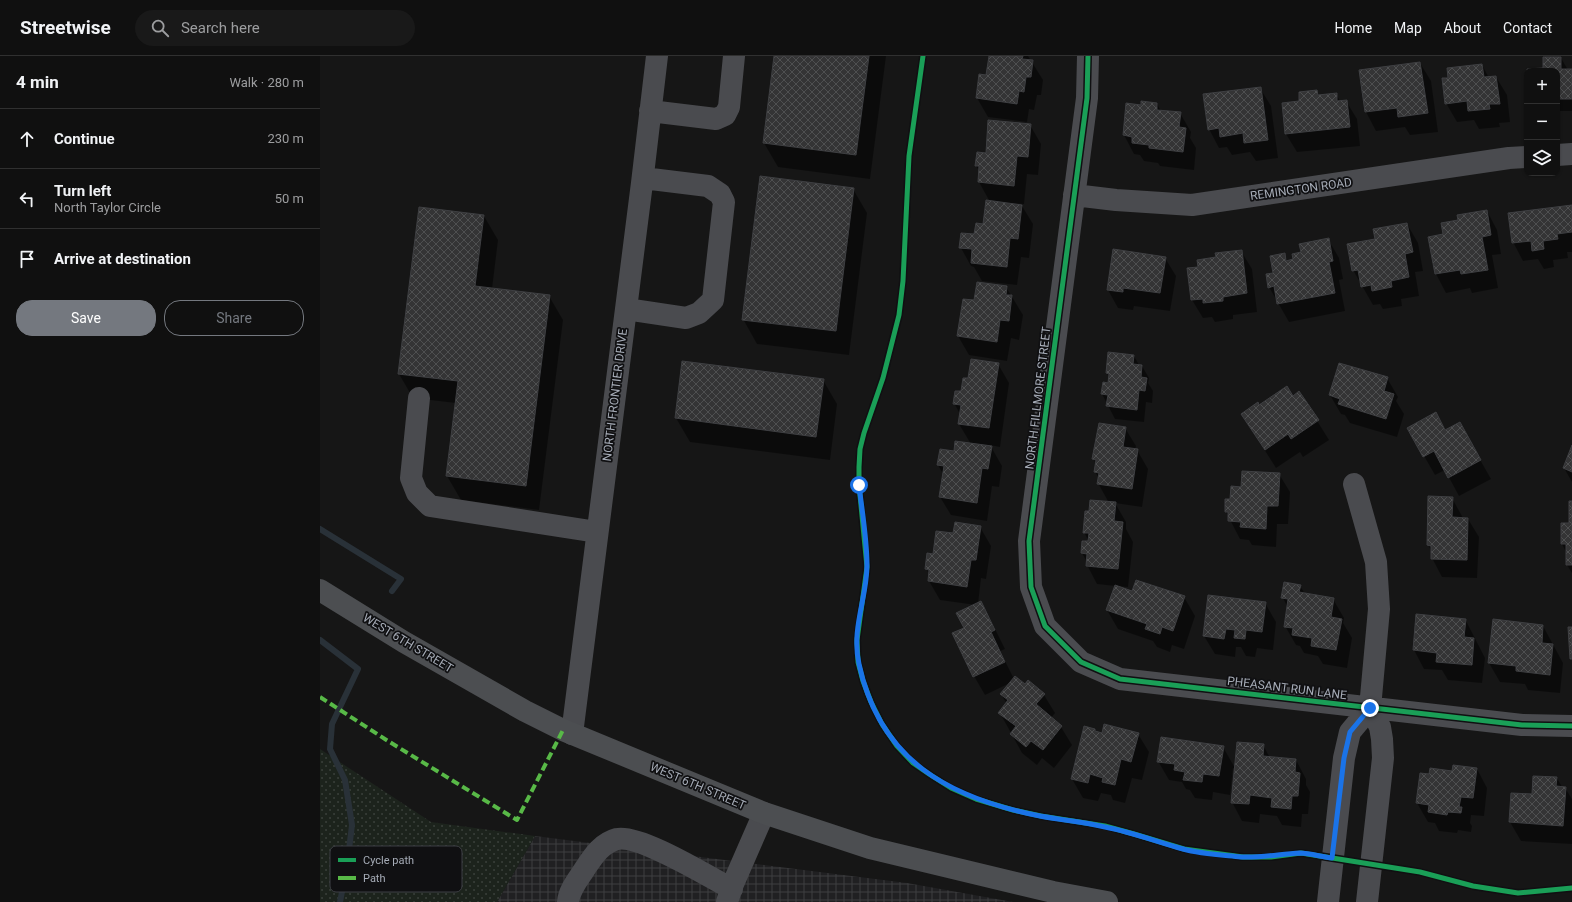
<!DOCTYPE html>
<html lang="en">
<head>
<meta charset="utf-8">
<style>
  :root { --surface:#101010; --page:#191919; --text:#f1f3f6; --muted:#9c9d9f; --line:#303030; --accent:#74787f }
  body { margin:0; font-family:Roboto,sans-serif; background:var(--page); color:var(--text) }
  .controls { position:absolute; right:12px; top:12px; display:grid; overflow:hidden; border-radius:8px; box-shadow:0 1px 3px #0004 }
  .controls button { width:36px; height:36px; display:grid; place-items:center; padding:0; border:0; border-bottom:1px solid var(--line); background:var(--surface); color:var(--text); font:20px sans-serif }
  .stop { position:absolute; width:12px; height:12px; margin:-9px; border:3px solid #1a73e8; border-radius:50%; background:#fff }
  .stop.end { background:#1a73e8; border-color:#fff; box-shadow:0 1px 4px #0008 }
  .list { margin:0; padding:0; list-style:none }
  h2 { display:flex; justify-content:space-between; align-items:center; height:52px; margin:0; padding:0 16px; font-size:17px }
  h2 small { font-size:13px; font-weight:400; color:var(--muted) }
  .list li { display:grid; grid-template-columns:26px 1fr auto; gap:12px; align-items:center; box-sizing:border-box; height:60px; padding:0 16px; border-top:1px solid var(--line) }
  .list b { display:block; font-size:15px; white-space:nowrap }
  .list p { margin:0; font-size:13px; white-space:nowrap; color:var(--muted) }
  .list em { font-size:13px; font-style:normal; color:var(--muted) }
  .actions { display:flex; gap:8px; padding:12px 16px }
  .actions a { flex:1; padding:9px 0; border:1px solid var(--accent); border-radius:16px; text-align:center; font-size:14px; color:var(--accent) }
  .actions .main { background:var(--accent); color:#fff }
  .icon { flex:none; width:22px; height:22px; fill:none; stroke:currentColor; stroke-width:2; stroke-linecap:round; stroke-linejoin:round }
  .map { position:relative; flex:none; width:1252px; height:846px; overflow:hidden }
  header { display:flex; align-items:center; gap:24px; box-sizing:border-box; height:56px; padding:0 20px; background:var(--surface); border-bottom:1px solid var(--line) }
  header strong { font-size:19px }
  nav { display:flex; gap:22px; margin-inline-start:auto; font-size:14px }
  .search { width:280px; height:36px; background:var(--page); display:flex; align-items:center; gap:10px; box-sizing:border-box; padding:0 14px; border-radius:22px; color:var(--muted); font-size:15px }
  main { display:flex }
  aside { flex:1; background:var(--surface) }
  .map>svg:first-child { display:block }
  .industrial { fill:url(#industrial-grid) }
  .grass { fill:url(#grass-dots) }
  .shadow { fill:#0007 }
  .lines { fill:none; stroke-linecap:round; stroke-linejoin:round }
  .stream { stroke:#293138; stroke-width:6 }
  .building { fill:url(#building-cross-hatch); stroke:#3e3f42 }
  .minor { stroke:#4a4b4f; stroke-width:22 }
  .major { stroke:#4c4e51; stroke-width:22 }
  .quiet { stroke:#58b947; stroke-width:4; stroke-dasharray:8 4; stroke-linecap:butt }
  .cycleway-casing { stroke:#101012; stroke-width:8 }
  .cycleway { stroke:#1a9f57; stroke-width:5 }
  .route { stroke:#1a73e8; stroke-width:5 }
  .labels { text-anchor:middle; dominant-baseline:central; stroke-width:3.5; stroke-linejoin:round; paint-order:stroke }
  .street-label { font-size:12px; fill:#a6acb7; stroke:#101012 }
  .key { fill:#101012; stroke:#3d3f44; stroke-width:1 }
  .key-label { font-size:11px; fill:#a6acb7 }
</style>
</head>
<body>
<header>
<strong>Streetwise</strong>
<div class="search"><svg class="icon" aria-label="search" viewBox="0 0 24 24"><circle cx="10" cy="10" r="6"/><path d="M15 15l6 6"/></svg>Search here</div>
<nav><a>Home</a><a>Map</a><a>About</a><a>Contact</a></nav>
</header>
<main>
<aside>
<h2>4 min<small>Walk · 280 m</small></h2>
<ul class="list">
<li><svg class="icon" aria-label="ahead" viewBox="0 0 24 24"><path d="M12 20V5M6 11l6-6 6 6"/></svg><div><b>Continue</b></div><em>230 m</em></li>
<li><svg class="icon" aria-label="left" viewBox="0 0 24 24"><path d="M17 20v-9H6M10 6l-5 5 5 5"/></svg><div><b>Turn left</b><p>North Taylor Circle</p></div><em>50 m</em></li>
<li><svg class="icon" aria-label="arrive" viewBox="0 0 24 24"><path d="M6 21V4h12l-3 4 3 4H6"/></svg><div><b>Arrive at destination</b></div></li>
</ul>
<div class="actions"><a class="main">Save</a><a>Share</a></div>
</aside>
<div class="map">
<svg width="1252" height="846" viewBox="0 0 1252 846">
  <defs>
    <pattern id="industrial-grid" width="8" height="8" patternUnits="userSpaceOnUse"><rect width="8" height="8" fill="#202022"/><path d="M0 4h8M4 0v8" fill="none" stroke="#3d3e40"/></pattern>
    <pattern id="grass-dots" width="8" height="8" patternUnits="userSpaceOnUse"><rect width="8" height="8" fill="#1c231c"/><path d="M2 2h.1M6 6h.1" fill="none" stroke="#3a403b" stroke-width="1.8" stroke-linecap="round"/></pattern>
    <pattern id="building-cross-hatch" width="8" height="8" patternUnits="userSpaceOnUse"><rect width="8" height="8" fill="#343435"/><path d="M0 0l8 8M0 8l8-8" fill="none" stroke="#4e4f50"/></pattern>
  </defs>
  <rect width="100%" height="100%" fill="#161616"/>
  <path class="industrial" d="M 215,780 L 587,827 L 693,846 L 177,846 Z"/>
  <path class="grass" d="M 0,693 L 111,766 L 215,780 L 177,846 L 0,846 Z"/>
  <path class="shadow" d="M 455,0 L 566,0 L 550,123 L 458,111 L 444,87 Z
    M 670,0 L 708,0 L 723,24 L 721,39 L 717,39 L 714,54 L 709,53 L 707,66 L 668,61 L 657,42 L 667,20 Z
    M 1241,2 L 1248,14 L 1252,14 L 1252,55 L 1237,55 L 1237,15 L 1208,15 L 1224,13 Z
    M 1100,7 L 1111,25 L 1118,76 L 1090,79 L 1085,71 L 1056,75 L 1046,56 L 1040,15 Z
    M 1162,9 L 1169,22 L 1176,21 L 1187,39 L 1190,66 L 1179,67 L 1180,71 L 1159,73 L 1154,64 L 1137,66 L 1126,47 L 1129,23 Z
    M 940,32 L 951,50 L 958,102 L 936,105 L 930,96 L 912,99 L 907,91 L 899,92 L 889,73 Z
    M 997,35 L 1000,40 L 1016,38 L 1020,45 L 1026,45 L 1037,63 L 1040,90 L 977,96 L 966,78 L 980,46 Z
    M 807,48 L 821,50 L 837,48 L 841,55 L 860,57 L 871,76 L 870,82 L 876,92 L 874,114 L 840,110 L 838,107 L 824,105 L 820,99 L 814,98 L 804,79 Z
    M 710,69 L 721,88 L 718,119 L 707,118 L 704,148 L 691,147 L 691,148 L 702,150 L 713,168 L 709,202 L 701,201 L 697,229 L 662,225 L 654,211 L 651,210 L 641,192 L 655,179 L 664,169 L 670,146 L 659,126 L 660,116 L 656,110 L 667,98 Z
    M 533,133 L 547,157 L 529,299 L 437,288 L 423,263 Z
    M 1252,150 L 1252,196 L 1247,196 L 1248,202 L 1233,204 L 1234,211 L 1224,213 L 1218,203 L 1203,205 L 1193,186 Z
    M 1167,155 L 1177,174 L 1181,198 L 1172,199 L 1178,232 L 1152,237 L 1150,232 L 1126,237 L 1116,218 L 1110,182 L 1124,179 L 1139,165 Z
    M 164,160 L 178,184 L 172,233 L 229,240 L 243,264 L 219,454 L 141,444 L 127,420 L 136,347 L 93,342 L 79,318 Z
    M 1087,168 L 1098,187 L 1103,215 L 1095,216 L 1099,240 L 1081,243 L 1082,250 L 1063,253 L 1060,248 L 1053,249 L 1033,214 L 1056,183 Z
    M 1008,183 L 1019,202 L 1023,223 L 1019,224 L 1025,255 L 969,266 L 949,231 L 954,217 L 964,199 L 968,206 L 975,204 L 982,197 Z
    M 921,195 L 932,213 L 937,256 L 913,259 L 913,263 L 895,266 L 892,261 L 883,262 L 872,244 L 879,212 L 897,202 Z
    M 845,202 L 856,220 L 850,255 L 814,250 L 813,254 L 798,252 L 788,234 Z
    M 686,231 L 703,259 L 699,284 L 691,282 L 687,305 L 649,299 L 638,280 L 643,244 L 655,246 Z
    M 814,300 L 819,309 L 822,310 L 829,322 L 828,327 L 833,335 L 832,347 L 826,346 L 824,366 L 795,363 L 782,338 L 784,328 L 788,328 L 789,322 L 787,317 Z
    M 363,306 L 503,324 L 517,348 L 510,404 L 370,386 L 356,362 Z
    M 678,308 L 689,327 L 680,391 L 670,389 L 682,410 L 679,431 L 672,430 L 667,465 L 631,459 L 620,441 L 623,418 L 618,409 L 620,394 L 634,396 L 651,388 L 639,368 L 640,358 L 634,347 L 649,323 Z
    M 1067,322 L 1078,341 L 1076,345 L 1084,358 L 1077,381 L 1030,367 L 1025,359 L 1021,358 L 1010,339 Z
    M 979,336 L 1009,384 L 983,401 L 980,396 L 956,412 L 922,358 L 939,350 L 972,341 Z
    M 805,372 L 816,390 L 815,394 L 817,394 L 828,413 L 822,451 L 795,447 L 806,466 L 806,473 L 813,486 L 808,531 L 796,530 L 813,536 L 864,541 L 875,560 L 864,593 L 852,589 L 850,596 L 837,591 L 833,585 L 798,573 L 787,554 L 796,530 L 777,528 L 767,509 L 767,506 L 762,497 L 769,486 L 764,476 L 770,456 L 789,447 L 778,427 L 779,422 L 775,416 L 777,409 L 773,403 Z
    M 1088,372 L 1125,375 L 1150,386 L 1171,423 L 1139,440 L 1125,414 L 1115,419 Z
    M 1252,392 L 1252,426 L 1244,412 Z
    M 959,418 L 970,436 L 968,468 L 957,468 L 956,491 L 932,489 L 929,484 L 920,483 L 906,456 L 911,444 L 922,432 Z
    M 1109,441 L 1132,442 L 1143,462 L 1148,463 L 1159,481 L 1157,522 L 1122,521 L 1112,502 L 1112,496 L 1108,489 Z
    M 1252,446 L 1252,517 L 1247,509 L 1247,498 L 1242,488 L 1242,468 L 1250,468 Z
    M 660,471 L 671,490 L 666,523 L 661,522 L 658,548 L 661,546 L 671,565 L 685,593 L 680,595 L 694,623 L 724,639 L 735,657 L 731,662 L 741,671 L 752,689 L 734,712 L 722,702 L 717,709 L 702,697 L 680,657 L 687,648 L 681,638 L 690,627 L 665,639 L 654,620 L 645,572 L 656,549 L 620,544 L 609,525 L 610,519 L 606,513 L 614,499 L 634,478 Z
    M 980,530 L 985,538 L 1013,543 L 1024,562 L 1023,567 L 1032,582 L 1027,612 L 1003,608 L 998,600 L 984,597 L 980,590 L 976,589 L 965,570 L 968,552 L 963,542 Z
    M 945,547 L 956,566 L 953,594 L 937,592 L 935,601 L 926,600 L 921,591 L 916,591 L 915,601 L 895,598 L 884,580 Z
    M 1145,563 L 1165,602 L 1162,627 L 1128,624 L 1122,614 L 1104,613 L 1094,594 Z
    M 1223,570 L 1243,607 L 1240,637 L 1208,634 L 1205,628 L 1180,626 L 1169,607 Z
    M 775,674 L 776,676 L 783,678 L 818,678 L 829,696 L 822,724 L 812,722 L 805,747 L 793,744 L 791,739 L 781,737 L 778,745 L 763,742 L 752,723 Z
    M 943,689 L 950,702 L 976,704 L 986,723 L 986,729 L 990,736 L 988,758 L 982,758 L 981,771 L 962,769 L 957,760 L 940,758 L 939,767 L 922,765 L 912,746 L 915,713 L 913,712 L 910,739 L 893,736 L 892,744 L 875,742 L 870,734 L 866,733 L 862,726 L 849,724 L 838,705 L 903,691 L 915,712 Z
    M 1157,713 L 1167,732 L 1164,760 L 1151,759 L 1150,767 L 1152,770 L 1151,776 L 1138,774 L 1137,777 L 1119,775 L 1115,767 L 1108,766 L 1097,747 L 1110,720 Z
    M 1237,722 L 1242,731 L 1245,732 L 1252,743 L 1252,788 L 1201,785 L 1190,766 L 1192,738 L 1213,740 Z"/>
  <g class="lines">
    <path class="stream" d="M 0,473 L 81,523 L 72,535
      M 0,584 L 38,613 L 12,668 L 10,693 L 25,724 L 32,769 L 27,810 L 20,846"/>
  </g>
  <path class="building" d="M 454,0 L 549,0 L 536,99 L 443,87 Z
    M 669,0 L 703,0 L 702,3 L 713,4 L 711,21 L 706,21 L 704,36 L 699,35 L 697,48 L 656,42 L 659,18 L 666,19 Z
    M 1223,1 L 1241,1 L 1241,13 L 1252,13 L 1252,43 L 1237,43 L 1237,15 L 1207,15 L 1207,43 L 1207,13 L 1223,12 Z
    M 1100,6 L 1108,57 L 1078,61 L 1077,52 L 1045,56 L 1039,14 Z
    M 1162,8 L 1164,21 L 1176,20 L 1180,48 L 1169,48 L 1170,53 L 1148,55 L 1147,45 L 1125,48 L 1122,22 L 1128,22 L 1127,12 Z
    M 941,31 L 948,84 L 924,87 L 923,77 L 900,81 L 899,72 L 888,74 L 883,38 Z
    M 997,34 L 998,39 L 1017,37 L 1017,45 L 1027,44 L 1030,71 L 965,78 L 962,47 L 979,45 L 979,36 Z
    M 821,45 L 837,47 L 837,54 L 861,56 L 859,71 L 866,72 L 863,96 L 829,92 L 829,89 L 812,87 L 812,81 L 803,79 L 806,47 L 821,49 Z
    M 668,64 L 711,68 L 708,101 L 697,100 L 694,130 L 658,126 L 659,110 L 655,110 L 657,96 L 666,97 Z
    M 440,120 L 534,132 L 516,275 L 422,264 Z
    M 666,144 L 702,149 L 698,183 L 690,182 L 687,211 L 651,207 L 652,193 L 639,192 L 641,177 L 654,178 L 656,167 L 663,168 Z
    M 1252,149 L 1252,176 L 1237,178 L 1238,183 L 1223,185 L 1224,193 L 1212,195 L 1211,185 L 1192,187 L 1188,157 Z
    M 99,151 L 164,159 L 155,230 L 230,239 L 206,430 L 126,420 L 138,325 L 78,318 Z
    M 1167,154 L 1171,179 L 1162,181 L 1168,214 L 1141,218 L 1140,214 L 1115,218 L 1108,181 L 1123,178 L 1121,167 L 1138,164 L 1137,159 Z
    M 1087,167 L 1093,196 L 1085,198 L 1089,221 L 1071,225 L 1072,231 L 1052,235 L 1051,229 L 1041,231 L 1038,214 L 1032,215 L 1027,188 L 1055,183 L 1053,173 Z
    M 1009,182 L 1013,205 L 1009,206 L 1015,237 L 957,248 L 954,230 L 948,232 L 946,218 L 953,217 L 950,200 L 965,197 L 966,205 L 973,203 L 972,198 L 981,196 L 979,188 Z
    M 793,193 L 846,201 L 840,237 L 803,232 L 803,236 L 787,234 Z
    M 922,194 L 927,237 L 903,241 L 903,245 L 883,247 L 883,243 L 871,244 L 867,212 L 878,211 L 877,204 L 896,201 L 895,197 Z
    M 657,226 L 687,230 L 686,239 L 692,239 L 689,265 L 680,264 L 677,286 L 637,280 L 643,243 L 654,244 Z
    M 788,296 L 814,299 L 813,308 L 822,309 L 821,321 L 827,322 L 825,335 L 819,334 L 817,354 L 786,350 L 788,339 L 781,338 L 783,326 L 788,327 L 789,318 L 786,317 Z
    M 651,303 L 679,307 L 669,372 L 638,368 L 641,349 L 633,348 L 635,335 L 641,335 L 643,322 L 648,322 Z
    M 362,305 L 504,323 L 496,381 L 355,362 Z
    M 1019,307 L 1068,321 L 1064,335 L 1074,338 L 1066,363 L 1018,348 L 1020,343 L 1009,339 Z
    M 967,330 L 973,340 L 979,335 L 999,364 L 971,383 L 968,378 L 945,394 L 921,358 L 938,346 L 939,349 Z
    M 1116,356 L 1125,374 L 1140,366 L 1161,404 L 1128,422 L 1114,395 L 1103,401 L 1087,372 Z
    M 779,367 L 806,371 L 803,391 L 818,393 L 812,433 L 777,428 L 779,417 L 774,416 L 776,404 L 772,403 Z
    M 635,385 L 672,390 L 668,413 L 662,412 L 657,447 L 619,441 L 624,410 L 617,409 L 620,393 L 634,395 Z
    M 1252,389 L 1252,416 L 1243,412 Z
    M 922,415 L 960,417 L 958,450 L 947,450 L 946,473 L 920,471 L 921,466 L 908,465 L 908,456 L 905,456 L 905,443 L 910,443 L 911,430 L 921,431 Z
    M 1108,440 L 1133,441 L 1132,461 L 1148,462 L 1147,504 L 1111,503 L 1111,490 L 1107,489 Z
    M 770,444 L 796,446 L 794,465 L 803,466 L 798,513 L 766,510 L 767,498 L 761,497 L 762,485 L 768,485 L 769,477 L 763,477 L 765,455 L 769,455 Z
    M 1249,445 L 1252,445 L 1252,509 L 1246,509 L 1246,488 L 1241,488 L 1241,467 L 1249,467 Z
    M 635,466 L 661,470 L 656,504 L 651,504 L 647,531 L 608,525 L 609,514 L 605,513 L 607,497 L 613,498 L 616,475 L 633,477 Z
    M 816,524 L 865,540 L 853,575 L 842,571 L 840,578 L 825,573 L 827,568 L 786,554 L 795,529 L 812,535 Z
    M 964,526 L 981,529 L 979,536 L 1014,542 L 1011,561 L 1022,563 L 1016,594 L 991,590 L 992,582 L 972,579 L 973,572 L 964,571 L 968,543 L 961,542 Z
    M 888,539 L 946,546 L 942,576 L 926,574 L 925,583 L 914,582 L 915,574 L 906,573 L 904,583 L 883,580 Z
    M 661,545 L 675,574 L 671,576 L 685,606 L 653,621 L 632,577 L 644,572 L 636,557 Z
    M 1096,558 L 1146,563 L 1144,581 L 1154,582 L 1152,609 L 1116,606 L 1117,597 L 1093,594 Z
    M 1173,563 L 1223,569 L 1222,587 L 1233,588 L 1230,619 L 1196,615 L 1196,610 L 1168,607 Z
    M 1248,571 L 1252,571 L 1252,603 L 1250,603 Z
    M 695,620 L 705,628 L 708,624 L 725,638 L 716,648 L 742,670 L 723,694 L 711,685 L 706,691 L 690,678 L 696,670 L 678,657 L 688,644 L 680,638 Z
    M 784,668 L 819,677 L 811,706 L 801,703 L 795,729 L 782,726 L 783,722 L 770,718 L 768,727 L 751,723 L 764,670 L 775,673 L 775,675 L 782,677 Z
    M 841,681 L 904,690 L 899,720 L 883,718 L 882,726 L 863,724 L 865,716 L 854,714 L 855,708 L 837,706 Z
    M 917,686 L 944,688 L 943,700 L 976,703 L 975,716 L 980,717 L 978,740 L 972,740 L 971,753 L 951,751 L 952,742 L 930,739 L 929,748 L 911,747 Z
    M 1133,709 L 1157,712 L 1153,742 L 1141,741 L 1139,751 L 1142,751 L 1141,757 L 1128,756 L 1127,759 L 1108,756 L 1109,749 L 1096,747 L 1100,717 L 1109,718 L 1110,712 L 1132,715 Z
    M 1213,720 L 1237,721 L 1236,730 L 1246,731 L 1243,770 L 1189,766 L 1191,737 L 1212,738 Z"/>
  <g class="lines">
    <path class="minor" d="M 768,0 L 767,42 L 709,485 L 711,531 L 725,570 L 761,606 L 800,623 L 1202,669 L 1252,670
      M 330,55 L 396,63 L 405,59 L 409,51 L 414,0
      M 1237,99 L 1252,98
      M 754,139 L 796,144 L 872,149 L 1189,102 L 1207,101
      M 306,253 L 366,262 L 379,257 L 393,244 L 404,146 L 400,138 L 388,130 L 323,122
      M 99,342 L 91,422 L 97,437 L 110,450 L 277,476
      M 1034,428 L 1056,506 L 1059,553 L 1050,652 L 1060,671 L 1062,683 L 1063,702 L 1047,846
      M 252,678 L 322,127 L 337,0
      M 248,846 C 249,833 260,821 266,811 C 274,799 282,787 297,783 C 320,778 389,821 412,833
      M 407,846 L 413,828 L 444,757
      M 1008,846 L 1024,702 L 1030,676 L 1050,652"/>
    <path class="major" d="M 0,534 L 84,586 L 205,655 L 243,674 L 444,757 L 550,792 L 733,836 L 787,846"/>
    <path class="quiet" d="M 0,641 L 68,685 L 197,764 L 243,674"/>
    <g class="cycleway-casing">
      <path id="cycleway" d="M 603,0 L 589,100 L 583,225 L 579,259 L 563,322 L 544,377 L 540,393 L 539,411 L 539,429 L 547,511 L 537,584 L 538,606 L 543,625 L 551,646 L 562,668 L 577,690 L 593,707 L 609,718 L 631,732 L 656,743 L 693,754 L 721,760 L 785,770 L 814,778 L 864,793 L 923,801 L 951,801 L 981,797 L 1100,816 L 1153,830 L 1198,837 L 1252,832
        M 768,0 L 767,42 L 709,485 L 711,531 L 725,570 L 761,606 L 800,623 L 1202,669 L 1252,670"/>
    </g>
    <use href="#cycleway" class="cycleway"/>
  </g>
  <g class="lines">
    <path class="route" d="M 539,429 C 542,455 547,483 547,509 C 547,542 531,573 539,608 C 560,705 629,742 720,760 C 741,764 764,766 785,771 C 812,776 837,786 863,793 C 881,798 902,799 921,801 C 941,802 960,798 980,797 C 990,797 1002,801 1012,802 L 1024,702 L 1030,676 L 1050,652"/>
  </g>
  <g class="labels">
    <g class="street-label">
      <text transform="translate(981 133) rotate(-8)">REMINGTON ROAD</text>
      <text transform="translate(295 339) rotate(-83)">NORTH FRONTIER DRIVE</text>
      <text transform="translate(718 342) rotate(-83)">NORTH FILLMORE STREET</text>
      <text transform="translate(88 587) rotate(31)">WEST 6TH STREET</text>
      <text transform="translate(967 632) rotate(7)">PHEASANT RUN LANE</text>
      <text transform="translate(378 730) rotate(23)">WEST 6TH STREET</text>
    </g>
  </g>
  <rect x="10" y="790" width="132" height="46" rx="6" class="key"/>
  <rect x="18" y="802" width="18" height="4" fill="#1a9f57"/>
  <rect x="18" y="820" width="18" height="4" fill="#58b947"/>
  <g class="key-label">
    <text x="43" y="808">Cycle path</text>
    <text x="43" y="826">Path</text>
  </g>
</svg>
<div class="controls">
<button>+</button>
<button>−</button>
<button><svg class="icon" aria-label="layers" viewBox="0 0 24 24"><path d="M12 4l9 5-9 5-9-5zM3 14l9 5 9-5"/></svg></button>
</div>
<div class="stop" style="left:539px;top:429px"></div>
<div class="stop end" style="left:1050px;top:652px"></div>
</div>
</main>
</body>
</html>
